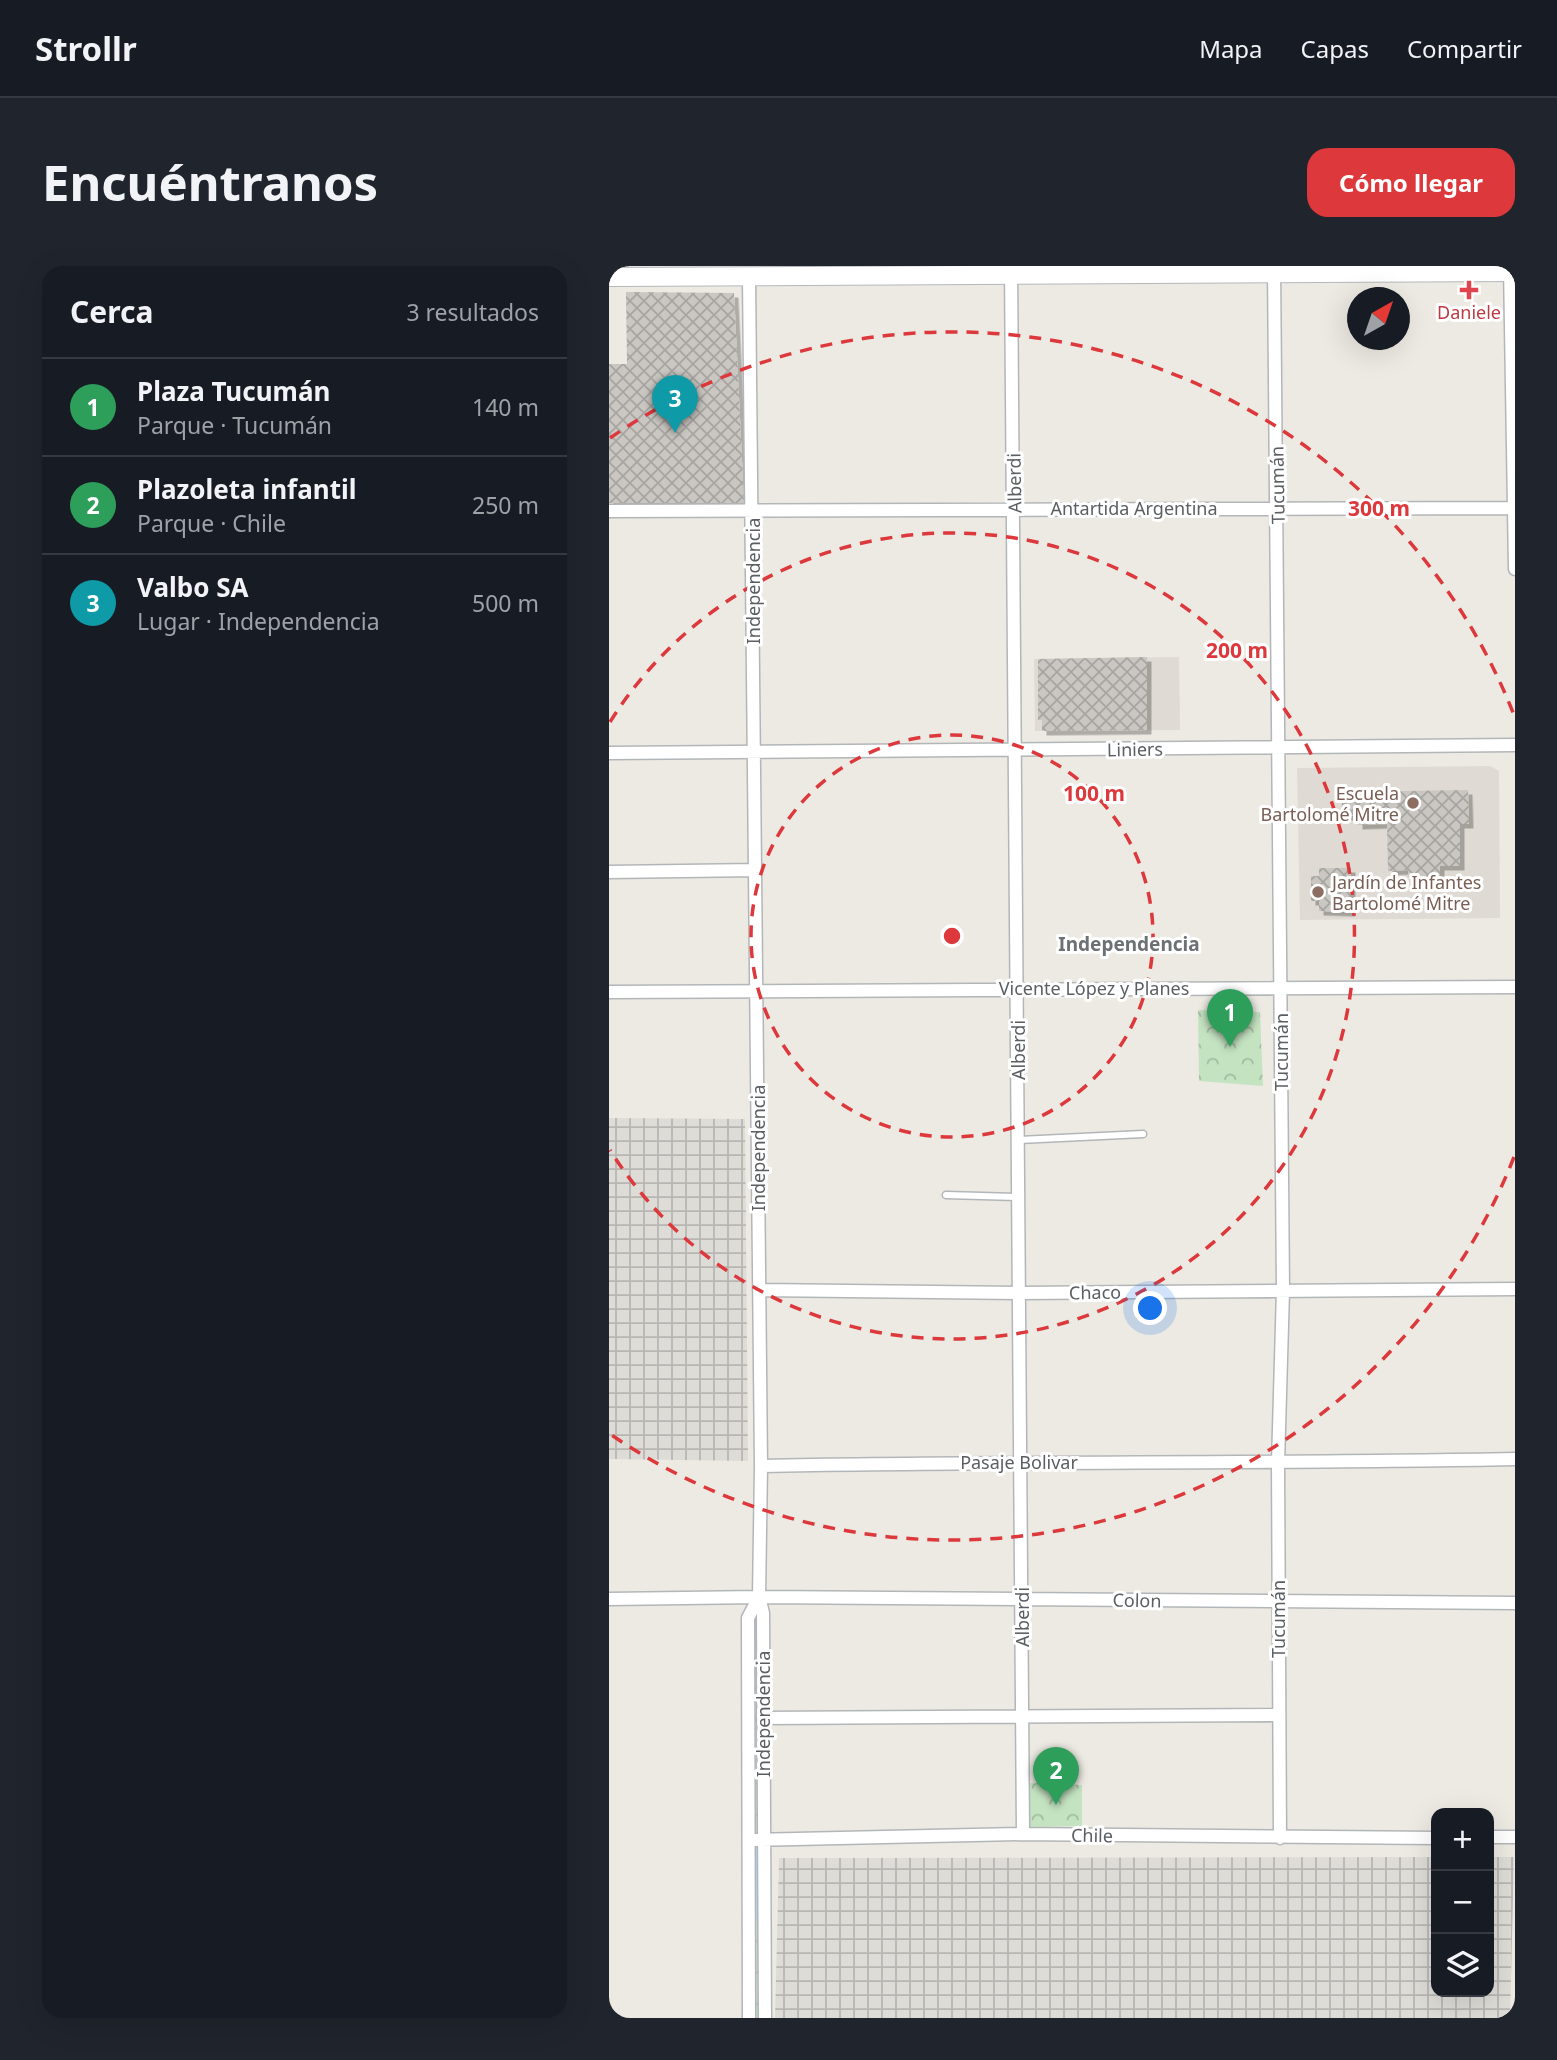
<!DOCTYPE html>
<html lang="es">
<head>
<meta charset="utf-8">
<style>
  :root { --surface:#171b24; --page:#20242c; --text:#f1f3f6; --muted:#9ea1a6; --line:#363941; --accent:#dd383b }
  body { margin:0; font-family:"Noto Sans",sans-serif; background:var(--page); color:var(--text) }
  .controls { position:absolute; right:21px; bottom:21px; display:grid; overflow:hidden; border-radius:14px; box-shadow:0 7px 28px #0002 }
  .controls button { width:63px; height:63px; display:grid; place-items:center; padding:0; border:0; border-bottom:2px solid var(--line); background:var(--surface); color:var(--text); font:35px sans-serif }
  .compass { position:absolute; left:738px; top:21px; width:63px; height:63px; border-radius:50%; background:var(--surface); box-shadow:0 7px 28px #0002; rotate:40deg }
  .you { position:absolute; left:542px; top:1043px; width:24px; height:24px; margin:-18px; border:5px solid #fff; border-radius:50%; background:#1a73e8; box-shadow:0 0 0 10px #1a73e833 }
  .badge { display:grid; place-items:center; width:46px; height:46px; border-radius:50%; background:var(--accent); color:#fff; font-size:23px; font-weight:700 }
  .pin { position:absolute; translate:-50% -58px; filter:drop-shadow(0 2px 4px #0008) }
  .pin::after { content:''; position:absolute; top:37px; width:24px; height:21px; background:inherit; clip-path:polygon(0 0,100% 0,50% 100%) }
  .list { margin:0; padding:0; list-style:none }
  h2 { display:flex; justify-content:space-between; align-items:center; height:91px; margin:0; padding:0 28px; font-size:30px }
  h2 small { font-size:23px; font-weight:400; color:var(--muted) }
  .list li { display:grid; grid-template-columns:46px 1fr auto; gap:21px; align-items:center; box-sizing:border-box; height:98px; padding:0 28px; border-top:2px solid var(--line) }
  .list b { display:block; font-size:26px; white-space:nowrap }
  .list p { margin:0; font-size:23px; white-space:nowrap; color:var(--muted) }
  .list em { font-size:23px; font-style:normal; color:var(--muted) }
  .icon { flex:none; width:38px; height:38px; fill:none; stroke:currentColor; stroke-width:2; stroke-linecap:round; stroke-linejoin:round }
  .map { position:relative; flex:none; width:906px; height:1752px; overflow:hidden; border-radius:21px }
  header { display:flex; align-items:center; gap:42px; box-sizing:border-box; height:98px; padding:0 35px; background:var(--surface); border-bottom:2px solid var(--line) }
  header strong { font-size:33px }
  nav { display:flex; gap:38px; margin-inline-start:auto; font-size:24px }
  .intro { display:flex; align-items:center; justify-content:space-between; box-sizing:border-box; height:168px; padding:0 42px }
  h1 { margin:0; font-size:49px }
  .button { padding:18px 32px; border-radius:21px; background:var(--accent); color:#fff; font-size:24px; font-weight:700 }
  main { display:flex; gap:42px; padding:0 42px }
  aside { flex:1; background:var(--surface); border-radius:21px; box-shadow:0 7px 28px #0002 }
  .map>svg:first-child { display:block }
  .industrial { fill:url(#industrial-grid) }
  .education { fill:#dfdbd4 }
  .forest { fill:url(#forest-crowns) }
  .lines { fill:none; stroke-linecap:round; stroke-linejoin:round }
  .canal { stroke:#a6ddf9; stroke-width:14 }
  .building { fill:url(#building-cross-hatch); filter:url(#shadow) }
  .lane-casing { stroke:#b3b6b9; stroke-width:9 }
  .street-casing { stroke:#b3b6b9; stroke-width:15 }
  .secondary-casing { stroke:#b4b8bc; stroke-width:20 }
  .lane { stroke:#fff; stroke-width:6 }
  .street { stroke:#fff; stroke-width:12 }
  .secondary { stroke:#fff; stroke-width:18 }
  .ring { fill:none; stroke:#dd383b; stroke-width:3.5; stroke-dasharray:12 9 }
  .health-dot { fill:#e0444e; stroke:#fff; stroke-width:2.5 }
  .education-dot { fill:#8d6e63; stroke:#fff; stroke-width:2.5 }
  .labels { text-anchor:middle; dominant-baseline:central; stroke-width:6; stroke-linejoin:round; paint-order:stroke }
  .health-label { font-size:18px; fill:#be3a42; stroke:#fff }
  .street-label { font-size:18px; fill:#5b5f62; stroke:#fff }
  .education-label { font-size:18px; fill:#785e54; stroke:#fff; text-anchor:end }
  .neighbourhood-label { font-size:19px; font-weight:bold; fill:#6c7174; stroke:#fff }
  .centre { fill:#dd383b; stroke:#fff; stroke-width:3.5 }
  .ring-label { font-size:21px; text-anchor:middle; font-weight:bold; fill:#dd383b; stroke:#fff; stroke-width:6; stroke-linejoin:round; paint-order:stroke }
</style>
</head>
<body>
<header>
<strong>Strollr</strong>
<nav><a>Mapa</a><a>Capas</a><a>Compartir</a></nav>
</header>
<div class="intro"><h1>Encuéntranos</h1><a class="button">Cómo llegar</a></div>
<main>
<aside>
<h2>Cerca<small>3 resultados</small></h2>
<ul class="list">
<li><span class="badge" style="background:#2e9e5b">1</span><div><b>Plaza Tucumán</b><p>Parque · Tucumán</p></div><em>140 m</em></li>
<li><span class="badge" style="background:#2e9e5b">2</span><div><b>Plazoleta infantil</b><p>Parque · Chile</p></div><em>250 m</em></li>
<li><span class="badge" style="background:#0f9aa8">3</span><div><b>Valbo SA</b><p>Lugar · Independencia</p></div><em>500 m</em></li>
</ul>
</aside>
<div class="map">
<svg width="906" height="1752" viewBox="0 0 906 1752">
  <defs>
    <pattern id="industrial-grid" width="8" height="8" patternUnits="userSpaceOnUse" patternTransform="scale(1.75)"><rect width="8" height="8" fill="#dedcd7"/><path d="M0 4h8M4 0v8" fill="none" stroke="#b7b6b2"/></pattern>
    <pattern id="forest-crowns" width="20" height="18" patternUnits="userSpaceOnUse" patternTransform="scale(1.75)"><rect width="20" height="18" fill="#c4e3c1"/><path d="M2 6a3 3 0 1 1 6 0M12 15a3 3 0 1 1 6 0" fill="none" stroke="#a2bba0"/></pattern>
    <pattern id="building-cross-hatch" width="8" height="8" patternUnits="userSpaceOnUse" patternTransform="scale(1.75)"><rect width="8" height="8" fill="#cac7c2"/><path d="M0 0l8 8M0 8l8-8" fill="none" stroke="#a7a5a1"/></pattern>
    <filter id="shadow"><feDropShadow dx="4.5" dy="4.5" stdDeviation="0" flood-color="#0004"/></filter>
  </defs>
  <rect width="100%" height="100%" fill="#edeae3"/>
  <path class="industrial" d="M 0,852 L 136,853 L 139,1195 L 0,1193 Z
    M 827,1591 L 827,1726 L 880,1726 L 880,1591 L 905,1591 L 901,1752 L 166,1752 L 170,1592 Z"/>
  <path class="education" d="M 570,391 L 571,464 L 426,465 L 425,393 Z
    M 881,500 L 890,505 L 891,652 L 691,654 L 688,502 Z"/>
  <path class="forest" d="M 589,744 L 651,746 L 654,820 L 590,815 Z
    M 148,1344 L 153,1752 L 146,1752 L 142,1353 Z
    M 420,1517 L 473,1519 L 473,1560 L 420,1561 Z"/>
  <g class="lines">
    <path class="canal" d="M 149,1586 L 149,1648"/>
  </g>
  <path class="building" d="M 17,26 L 125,27 L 135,237 L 0,237 L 0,98 L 18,98 Z
    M 538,391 L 538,464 L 433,465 L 433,454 L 429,454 L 429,393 Z
    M 859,524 L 860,558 L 851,558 L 851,600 L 831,600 L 831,611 L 799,611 L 799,604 L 779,605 L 778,558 L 749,559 L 749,550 L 733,550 L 733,526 Z
    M 710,602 L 742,602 L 742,646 L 710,645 L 710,635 L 702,635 L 702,610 L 710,610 Z"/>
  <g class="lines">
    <g class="lane-casing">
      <path id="lane" d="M 410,874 L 534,868
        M 337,929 L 408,931"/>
    </g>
    <g class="street-casing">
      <path id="street" d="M 402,0 L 414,1568
        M 901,0 L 906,303
        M 665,1 L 674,1024 L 669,1197 L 671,1572
        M 140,11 L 152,1200 L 150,1331 L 154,1347 L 156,1752
        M 0,245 L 906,242
        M 0,487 L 906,479
        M 0,606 L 147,604
        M 0,726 L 906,721
        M 150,1024 L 411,1027 L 906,1023
        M 152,1200 C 403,1195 654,1198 906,1193
        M 0,1333 L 150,1331 L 906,1337
        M 154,1452 L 670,1449
        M 880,1571 L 906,1571
        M 140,1574 L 414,1568 L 827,1572
        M 140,1752 L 139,1352 L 150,1331"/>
    </g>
    <g class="secondary-casing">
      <path id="secondary" d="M 0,11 L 906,6"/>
    </g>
    <use href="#lane" class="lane"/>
    <use href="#street" class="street"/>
    <use href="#secondary" class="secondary"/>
  </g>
  <g class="ring">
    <circle cx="343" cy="670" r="201"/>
    <path d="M1 456A403 403 0 1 1 1 884"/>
    <path d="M905 891A604 604 0 0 1 1 1168M1 172A604 604 0 0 1 905 449"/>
  </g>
  <path class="health-dot" d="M856.5 13.5h7v7h7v7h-7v7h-7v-7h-7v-7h7z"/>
  <g class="education-dot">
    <circle cx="804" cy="537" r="7"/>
    <circle cx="709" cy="626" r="7"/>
  </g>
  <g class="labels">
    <g class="health-label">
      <text x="860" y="46">Daniele</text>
    </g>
    <g class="street-label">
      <text transform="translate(405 217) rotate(-91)">Alberdi</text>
      <text transform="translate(668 219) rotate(-91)">Tucumán</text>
      <text x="525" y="242">Antartida Argentina</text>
      <text transform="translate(144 315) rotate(-90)">Independencia</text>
      <text transform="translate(526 483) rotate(-1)">Liniers</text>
      <text x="485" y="722">Vicente López y Planes</text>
      <text transform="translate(409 784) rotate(-90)">Alberdi</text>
      <text transform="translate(672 786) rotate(-90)">Tucumán</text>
      <text transform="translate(149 882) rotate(-90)">Independencia</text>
      <text transform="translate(486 1026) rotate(-1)">Chaco</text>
      <text x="410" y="1196">Pasaje Bolivar</text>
      <text transform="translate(528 1334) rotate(1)">Colon</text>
      <text transform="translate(413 1351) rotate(-90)">Alberdi</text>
      <text transform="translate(669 1353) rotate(-90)">Tucumán</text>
      <text transform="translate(154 1448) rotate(-90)">Independencia</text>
      <text transform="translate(483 1569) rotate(1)">Chile</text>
    </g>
    <g class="education-label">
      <text x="790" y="527">Escuela<tspan x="790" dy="21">Bartolomé Mitre</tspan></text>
      <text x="723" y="616" text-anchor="start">Jardín de Infantes<tspan x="723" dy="21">Bartolomé Mitre</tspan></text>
    </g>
    <g class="neighbourhood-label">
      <text x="520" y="678">Independencia</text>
    </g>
  </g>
  <circle cx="343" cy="670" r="10" class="centre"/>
  <g class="ring-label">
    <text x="770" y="250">300 m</text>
    <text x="628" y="392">200 m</text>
    <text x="485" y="535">100 m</text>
  </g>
</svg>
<div class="controls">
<button>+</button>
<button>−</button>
<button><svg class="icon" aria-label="layers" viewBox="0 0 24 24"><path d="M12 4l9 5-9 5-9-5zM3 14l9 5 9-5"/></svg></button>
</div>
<svg class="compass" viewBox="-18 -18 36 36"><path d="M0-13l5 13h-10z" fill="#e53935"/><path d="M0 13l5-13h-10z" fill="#9ea1a6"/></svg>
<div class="you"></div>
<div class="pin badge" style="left:621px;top:781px;background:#2e9e5b">1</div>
<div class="pin badge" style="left:447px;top:1539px;background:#2e9e5b">2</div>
<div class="pin badge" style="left:66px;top:167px;background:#0f9aa8">3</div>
</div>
</main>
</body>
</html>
